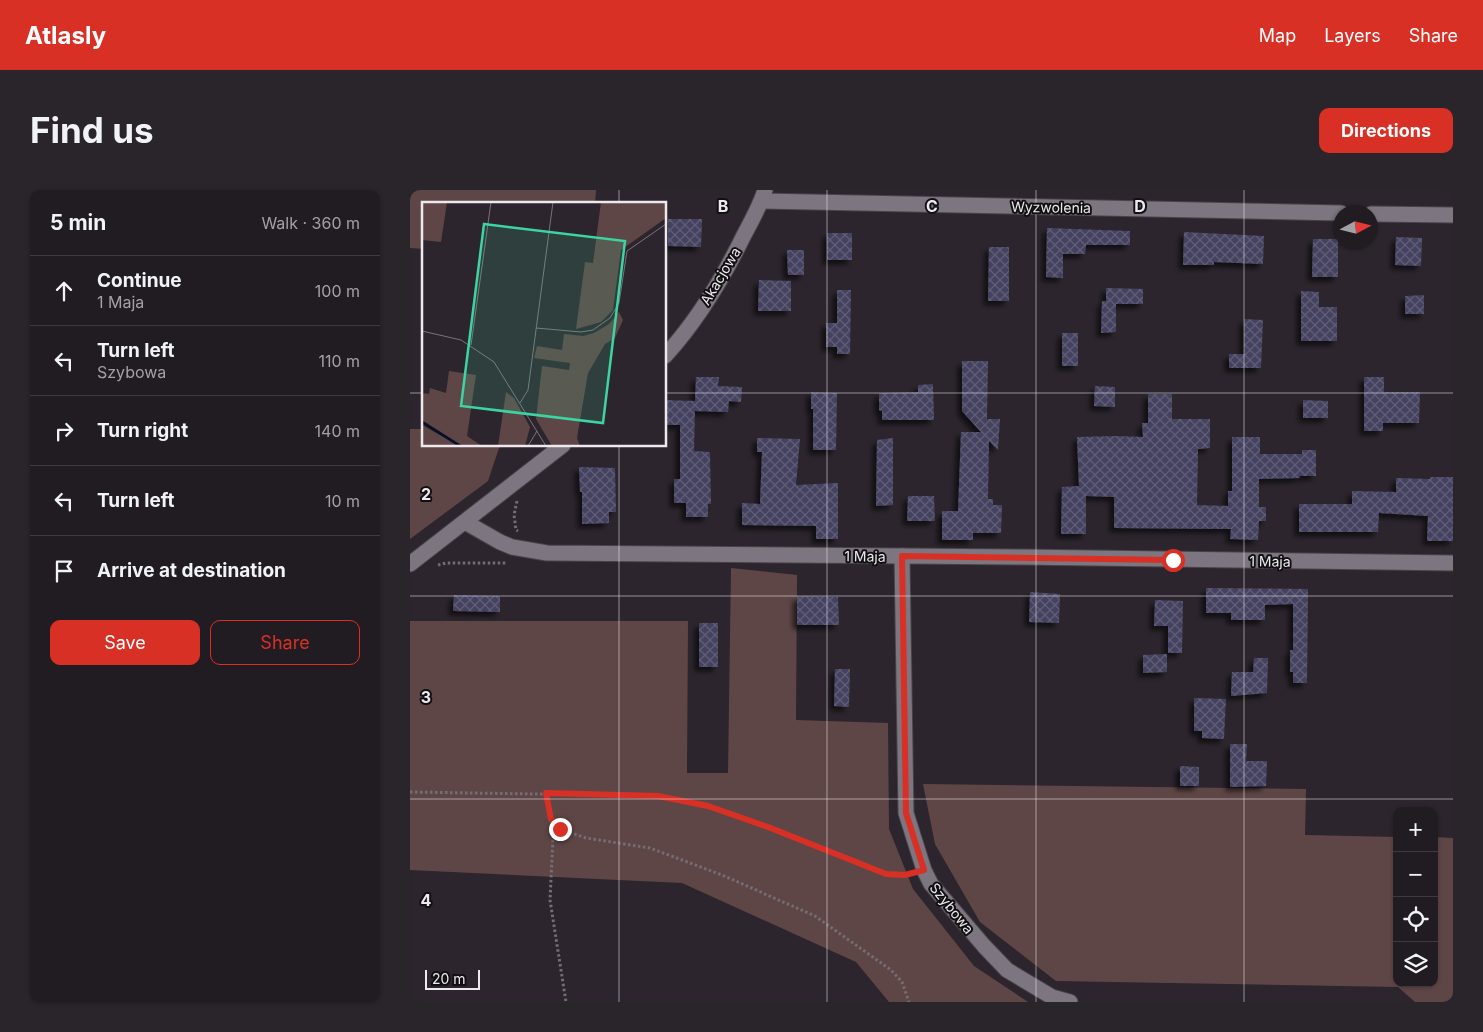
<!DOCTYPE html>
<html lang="en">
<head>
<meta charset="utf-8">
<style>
  :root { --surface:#211c22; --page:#29252a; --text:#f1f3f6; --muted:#a2a1a5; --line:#3e3a40; --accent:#d93025 }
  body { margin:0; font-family:Inter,sans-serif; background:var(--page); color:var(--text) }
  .controls { position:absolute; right:15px; bottom:15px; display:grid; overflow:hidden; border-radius:10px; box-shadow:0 1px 4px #0004 }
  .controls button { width:45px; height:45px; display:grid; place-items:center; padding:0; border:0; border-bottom:1px solid var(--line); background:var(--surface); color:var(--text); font:25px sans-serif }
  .compass { position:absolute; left:923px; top:15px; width:45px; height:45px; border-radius:50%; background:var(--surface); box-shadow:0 1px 4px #0004; rotate:83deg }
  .scale { position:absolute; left:15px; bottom:12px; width:55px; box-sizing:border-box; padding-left:5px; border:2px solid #ede9ee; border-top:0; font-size:14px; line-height:18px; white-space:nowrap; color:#ede9ee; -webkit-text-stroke:4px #120f13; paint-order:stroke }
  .stop { position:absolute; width:15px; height:15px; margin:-11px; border:4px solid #d93025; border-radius:50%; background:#fff }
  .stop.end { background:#d93025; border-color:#fff; box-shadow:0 1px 5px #0008 }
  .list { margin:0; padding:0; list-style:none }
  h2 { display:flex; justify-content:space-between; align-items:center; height:65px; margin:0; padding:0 20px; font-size:21px }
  h2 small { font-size:16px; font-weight:400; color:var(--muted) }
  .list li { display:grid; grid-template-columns:32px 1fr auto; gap:15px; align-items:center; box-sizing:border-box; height:70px; padding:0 20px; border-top:1px solid var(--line) }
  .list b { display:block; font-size:19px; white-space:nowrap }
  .list p { margin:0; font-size:16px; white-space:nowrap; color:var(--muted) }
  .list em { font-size:16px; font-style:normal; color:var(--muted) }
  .actions { display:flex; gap:10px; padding:15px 20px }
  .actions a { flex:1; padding:11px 0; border:1px solid var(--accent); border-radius:10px; text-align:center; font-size:18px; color:var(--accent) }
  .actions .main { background:var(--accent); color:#fff }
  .icon { flex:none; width:28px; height:28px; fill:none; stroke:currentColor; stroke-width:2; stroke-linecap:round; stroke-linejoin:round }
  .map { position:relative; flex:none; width:1043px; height:812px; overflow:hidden; border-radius:10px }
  header { display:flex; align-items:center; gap:30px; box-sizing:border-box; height:70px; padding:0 25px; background:var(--accent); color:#fff }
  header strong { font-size:24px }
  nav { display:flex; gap:28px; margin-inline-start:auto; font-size:18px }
  .intro { display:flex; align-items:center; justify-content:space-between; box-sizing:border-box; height:120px; padding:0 30px }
  h1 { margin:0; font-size:35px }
  .button { padding:12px 22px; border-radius:10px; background:var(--accent); color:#fff; font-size:18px; font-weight:700 }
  main { display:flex; gap:30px; padding:0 30px }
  aside { flex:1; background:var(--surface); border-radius:10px; box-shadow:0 1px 4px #0004 }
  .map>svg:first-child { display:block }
  .grass { fill:#5f4646 }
  .building { fill:url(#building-cross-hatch); filter:url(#shadow) }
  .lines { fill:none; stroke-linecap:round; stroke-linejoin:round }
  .street-casing { stroke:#484349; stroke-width:17 }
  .secondary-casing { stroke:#484349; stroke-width:17 }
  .path { stroke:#736d74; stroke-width:3; stroke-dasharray:2.5 2.5; stroke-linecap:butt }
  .street { stroke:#7d757f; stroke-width:15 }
  .secondary { stroke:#7d757f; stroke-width:15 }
  .route { stroke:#d93025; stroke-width:6 }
  .grid { fill:none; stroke:#ede9ee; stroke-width:1; stroke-opacity:0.55 }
  .labels { text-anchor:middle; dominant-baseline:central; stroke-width:4; stroke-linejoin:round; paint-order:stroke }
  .street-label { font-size:14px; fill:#ede9ee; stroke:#120f13 }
  .inset-river { fill:none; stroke:#031026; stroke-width:2.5 }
  .inset-road { fill:none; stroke:#79737a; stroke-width:1 }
  .view { fill:#3dd4a3; fill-opacity:0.15; stroke:#3dd4a3; stroke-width:2.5 }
  .inset-edge { fill:none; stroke:#ede9ee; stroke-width:2.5 }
  .grid-label { font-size:16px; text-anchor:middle; font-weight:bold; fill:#ede9ee; stroke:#120f13; stroke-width:4; stroke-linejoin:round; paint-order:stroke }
</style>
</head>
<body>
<header>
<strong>Atlasly</strong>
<nav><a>Map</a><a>Layers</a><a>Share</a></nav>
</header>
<div class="intro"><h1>Find us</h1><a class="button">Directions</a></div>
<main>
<aside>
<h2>5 min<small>Walk · 360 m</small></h2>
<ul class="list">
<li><svg class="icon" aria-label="ahead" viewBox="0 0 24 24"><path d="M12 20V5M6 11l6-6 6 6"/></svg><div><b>Continue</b><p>1 Maja</p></div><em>100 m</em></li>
<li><svg class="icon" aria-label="left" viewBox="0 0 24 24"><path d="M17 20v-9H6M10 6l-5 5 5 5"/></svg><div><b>Turn left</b><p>Szybowa</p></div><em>110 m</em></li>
<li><svg class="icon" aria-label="right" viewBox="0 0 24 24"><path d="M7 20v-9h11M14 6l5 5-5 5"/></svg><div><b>Turn right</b></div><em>140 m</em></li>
<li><svg class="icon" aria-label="left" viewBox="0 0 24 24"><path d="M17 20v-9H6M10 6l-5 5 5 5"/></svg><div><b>Turn left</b></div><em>10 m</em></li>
<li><svg class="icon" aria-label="arrive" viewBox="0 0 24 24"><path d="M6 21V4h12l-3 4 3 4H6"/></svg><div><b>Arrive at destination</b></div></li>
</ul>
<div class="actions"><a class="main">Save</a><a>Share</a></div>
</aside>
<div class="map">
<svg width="1043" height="812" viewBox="0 0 1043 812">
  <defs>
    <pattern id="building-cross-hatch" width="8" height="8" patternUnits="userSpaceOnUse" patternTransform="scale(1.25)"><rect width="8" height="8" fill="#454260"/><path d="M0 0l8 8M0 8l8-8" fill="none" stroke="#605d77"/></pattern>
    <filter id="shadow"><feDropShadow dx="-4.5" dy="4.5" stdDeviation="2.5" flood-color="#0009"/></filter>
  </defs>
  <rect width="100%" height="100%" fill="#2c252d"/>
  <path class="grass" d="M 0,0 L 186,0 L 185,14 L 14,14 L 14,59 L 0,58 Z
    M 0,239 L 14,239 L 14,255 L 92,255 L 89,258 L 78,291 L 0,349 Z
    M 321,378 L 387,385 L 386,530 L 478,533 L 479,639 L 503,699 L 564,776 L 618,812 L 479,812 L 446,772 L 272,693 L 0,680 L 0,431 L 278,431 L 277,583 L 318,583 Z
    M 513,594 L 896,599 L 895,645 L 987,647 L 987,793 L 1024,793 L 1024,647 L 1043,648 L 1043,812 L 1005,812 L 988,797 L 646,791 L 570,732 L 525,654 Z"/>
  <path class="building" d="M 258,29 L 292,29 L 291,57 L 258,56 Z
    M 637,38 L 720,41 L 720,55 L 676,55 L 675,64 L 653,64 L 653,88 L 636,87 Z
    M 774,42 L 854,46 L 853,74 L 804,72 L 804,75 L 773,75 Z
    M 417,43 L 442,43 L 442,70 L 417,70 Z
    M 986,47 L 1012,48 L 1011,76 L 985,75 Z
    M 903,49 L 928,49 L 928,87 L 902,87 Z
    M 579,57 L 599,57 L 599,111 L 578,111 Z
    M 377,60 L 394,60 L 394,85 L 378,85 Z
    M 349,90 L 381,91 L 381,121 L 348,121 Z
    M 696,98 L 733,99 L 733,114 L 706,114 L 706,142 L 691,143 L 692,111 L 696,111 Z
    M 427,100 L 441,100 L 440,164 L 427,164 L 427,157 L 416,157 L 416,133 L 427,133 Z
    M 891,101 L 909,102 L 909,117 L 927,117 L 927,151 L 891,151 Z
    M 1014,105 L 1014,124 L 995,124 L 995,106 Z
    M 834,129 L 853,130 L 851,178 L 819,178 L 819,164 L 834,164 Z
    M 652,143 L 668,143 L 668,176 L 652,176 Z
    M 552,171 L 578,171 L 577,229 L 590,229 L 588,260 L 579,251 L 578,309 L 583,309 L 583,315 L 592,315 L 591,343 L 563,343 L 563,350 L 532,350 L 532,321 L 548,321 L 551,242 L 571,242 L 552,221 Z
    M 286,187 L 309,187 L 308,196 L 332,197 L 331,212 L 319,211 L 318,222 L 285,221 L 284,261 L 300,262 L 301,314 L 298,314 L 298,327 L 276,327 L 276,313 L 264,313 L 264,289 L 270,289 L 270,235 L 255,235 L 255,210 L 285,211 Z
    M 954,187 L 974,187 L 974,202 L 1010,202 L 1009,233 L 973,233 L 973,241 L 954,241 Z
    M 523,194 L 524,230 L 472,230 L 472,221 L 469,220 L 469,203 L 508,202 L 508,195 Z
    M 685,196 L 705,197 L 705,217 L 684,216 Z
    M 401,202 L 427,203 L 426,260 L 403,260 L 403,219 L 401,219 Z
    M 738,204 L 762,204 L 762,229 L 800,229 L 800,258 L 788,259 L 787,315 L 818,316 L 818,301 L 822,301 L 822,247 L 850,247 L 850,264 L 892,264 L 892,260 L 906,260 L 906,286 L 889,286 L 890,288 L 849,289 L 849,317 L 856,317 L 856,331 L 849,331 L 848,350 L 820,349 L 821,339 L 704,338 L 704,307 L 676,306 L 676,344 L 651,344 L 652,297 L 669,296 L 667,247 L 706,246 L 733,247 L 732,233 L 738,233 Z
    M 893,210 L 918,211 L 918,228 L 893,228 Z
    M 347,248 L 390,249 L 386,295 L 428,293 L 428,349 L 406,349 L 406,336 L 332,335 L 332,313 L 350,314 L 352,262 L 347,262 Z
    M 483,248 L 483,315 L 466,316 L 467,250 Z
    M 169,277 L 205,278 L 206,322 L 199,322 L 199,333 L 172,334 L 172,302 L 170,302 Z
    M 1020,287 L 1043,287 L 1043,351 L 1017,351 L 1018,326 L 969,323 L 968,342 L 889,342 L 889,314 L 942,314 L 942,301 L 986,302 L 986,288 L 1020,289 Z
    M 498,306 L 524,306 L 525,331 L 497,331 Z
    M 796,398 L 898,399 L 897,493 L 883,493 L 883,482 L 880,482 L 880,460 L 883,460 L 883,414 L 855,415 L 855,430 L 821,430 L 821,423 L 796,423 Z
    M 620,402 L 650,404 L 649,433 L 619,432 Z
    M 44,405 L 90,406 L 90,422 L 43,421 Z
    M 387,406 L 428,407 L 429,435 L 387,435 Z
    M 745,410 L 773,411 L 772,463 L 758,463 L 758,436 L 744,436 Z
    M 289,433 L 308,433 L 308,477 L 289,477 Z
    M 757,464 L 757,482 L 733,483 L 733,465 Z
    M 844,468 L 858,468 L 857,503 L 821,506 L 822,482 L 843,482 Z
    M 425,479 L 440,479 L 439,517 L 424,516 Z
    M 784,508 L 816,509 L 814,549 L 792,548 L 792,541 L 784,541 Z
    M 820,554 L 837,554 L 836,571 L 857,571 L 856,596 L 820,597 Z
    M 770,576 L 789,577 L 789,596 L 770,596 Z"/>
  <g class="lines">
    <g class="street-casing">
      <path id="street" d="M 352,11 L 931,23
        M 961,24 L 1043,25
        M 492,366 L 496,623 L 514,680 L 521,694 L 574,756 L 597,780 L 642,807 L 660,812"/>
    </g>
    <g class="secondary-casing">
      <path id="secondary" d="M 255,166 C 287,131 313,88 334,45 C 342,30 350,16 355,0
        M 55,332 L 90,352 L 102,357 L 137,363 L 612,367 L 1043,373
        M 0,374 L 153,255"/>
    </g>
    <path class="path" d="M 107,311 L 104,325 L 106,340 L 108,341
      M 28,375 L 36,373 L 96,373
      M 0,602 L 248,606 L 298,615 L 358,637 L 476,684 L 495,685 L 499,684
      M 136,603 L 141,629 L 150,639 L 176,648 L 240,658 L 312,685 L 405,726 L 481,780 L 492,792 L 499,812
      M 141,630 L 143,648 L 140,710 L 156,812"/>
    <use href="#street" class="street"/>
    <use href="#secondary" class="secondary"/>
  </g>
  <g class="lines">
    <path class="route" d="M 150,639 L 141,629 L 136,603 L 248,606 L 298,616 L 358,637 L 476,684 L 495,685 L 514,680 L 496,623 L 492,366 L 763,370"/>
  </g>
  <path class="grid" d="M 209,0 L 209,14M 417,0 L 417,812M 626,0 L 626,812M 834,0 L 834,812M 0,203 L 14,203M 255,203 L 1043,203M 209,255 L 209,812M 0,406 L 1043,406M 0,609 L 1043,609"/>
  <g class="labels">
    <g class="street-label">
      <text transform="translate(641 17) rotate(1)">Wyzwolenia</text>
      <text transform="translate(310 86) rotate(-59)">Akacjowa</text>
      <text transform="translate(455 366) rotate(1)">1 Maja</text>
      <text transform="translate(860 371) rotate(1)">1 Maja</text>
      <text transform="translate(542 718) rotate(51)">Szybowa</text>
    </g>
  </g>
  <g transform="translate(12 12)">
    <rect width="244" height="244" fill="#2c252d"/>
    <path d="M 0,0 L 25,0 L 19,40 L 0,38 ZM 179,0 L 244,0 L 244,16 L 199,48 L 191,108 L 179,120 L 154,127 L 163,60 L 171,61 ZM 197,110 L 201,118 L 193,136 L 183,142 L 166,171 L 155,236 L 158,244 L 130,244 L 114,217 L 120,164 L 147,168 L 148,161 L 112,156 L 115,144 L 140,148 L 142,132 L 161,134 L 172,131 L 187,122 ZM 27,169 L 54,173 L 45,234 L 60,244 L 41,244 L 0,218 L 0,191 L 7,192 L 8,186 L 24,191 ZM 84,190 L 92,196 L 108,225 L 103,244 L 76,244 ZM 0,223 L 25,237 L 36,244 L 0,244 Z" fill="#5f4646"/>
    <path class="inset-river" d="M 0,220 L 38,244"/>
    <path class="inset-road" d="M 114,126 L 159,130 L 171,128 L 188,116 L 197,101 L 205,49 L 244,22M 0,129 L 39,138 L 72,160 L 124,244M 49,143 L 69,0M 98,201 L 106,188 L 131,0M 106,244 L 115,229"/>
    <path class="view" d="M 62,22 L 203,39 L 181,221 L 39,204 Z"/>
    <rect width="244" height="244" class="inset-edge"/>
  </g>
  <g class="grid-label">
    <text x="313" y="22">B</text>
    <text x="522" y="22">C</text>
    <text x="730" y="22">D</text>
    <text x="16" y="310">2</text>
    <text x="16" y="513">3</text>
    <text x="16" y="716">4</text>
  </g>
</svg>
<div class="controls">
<button>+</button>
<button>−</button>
<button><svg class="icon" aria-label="locate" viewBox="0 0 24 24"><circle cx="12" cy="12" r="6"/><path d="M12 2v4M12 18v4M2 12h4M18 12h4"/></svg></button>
<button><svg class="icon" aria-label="layers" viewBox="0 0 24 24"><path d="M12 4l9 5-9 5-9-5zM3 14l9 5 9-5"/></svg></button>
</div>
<svg class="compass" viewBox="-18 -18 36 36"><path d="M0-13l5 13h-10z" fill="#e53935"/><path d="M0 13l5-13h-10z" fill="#a2a1a5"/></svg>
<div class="scale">20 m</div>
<div class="stop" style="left:763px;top:370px"></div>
<div class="stop end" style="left:150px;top:639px"></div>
</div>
</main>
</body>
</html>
